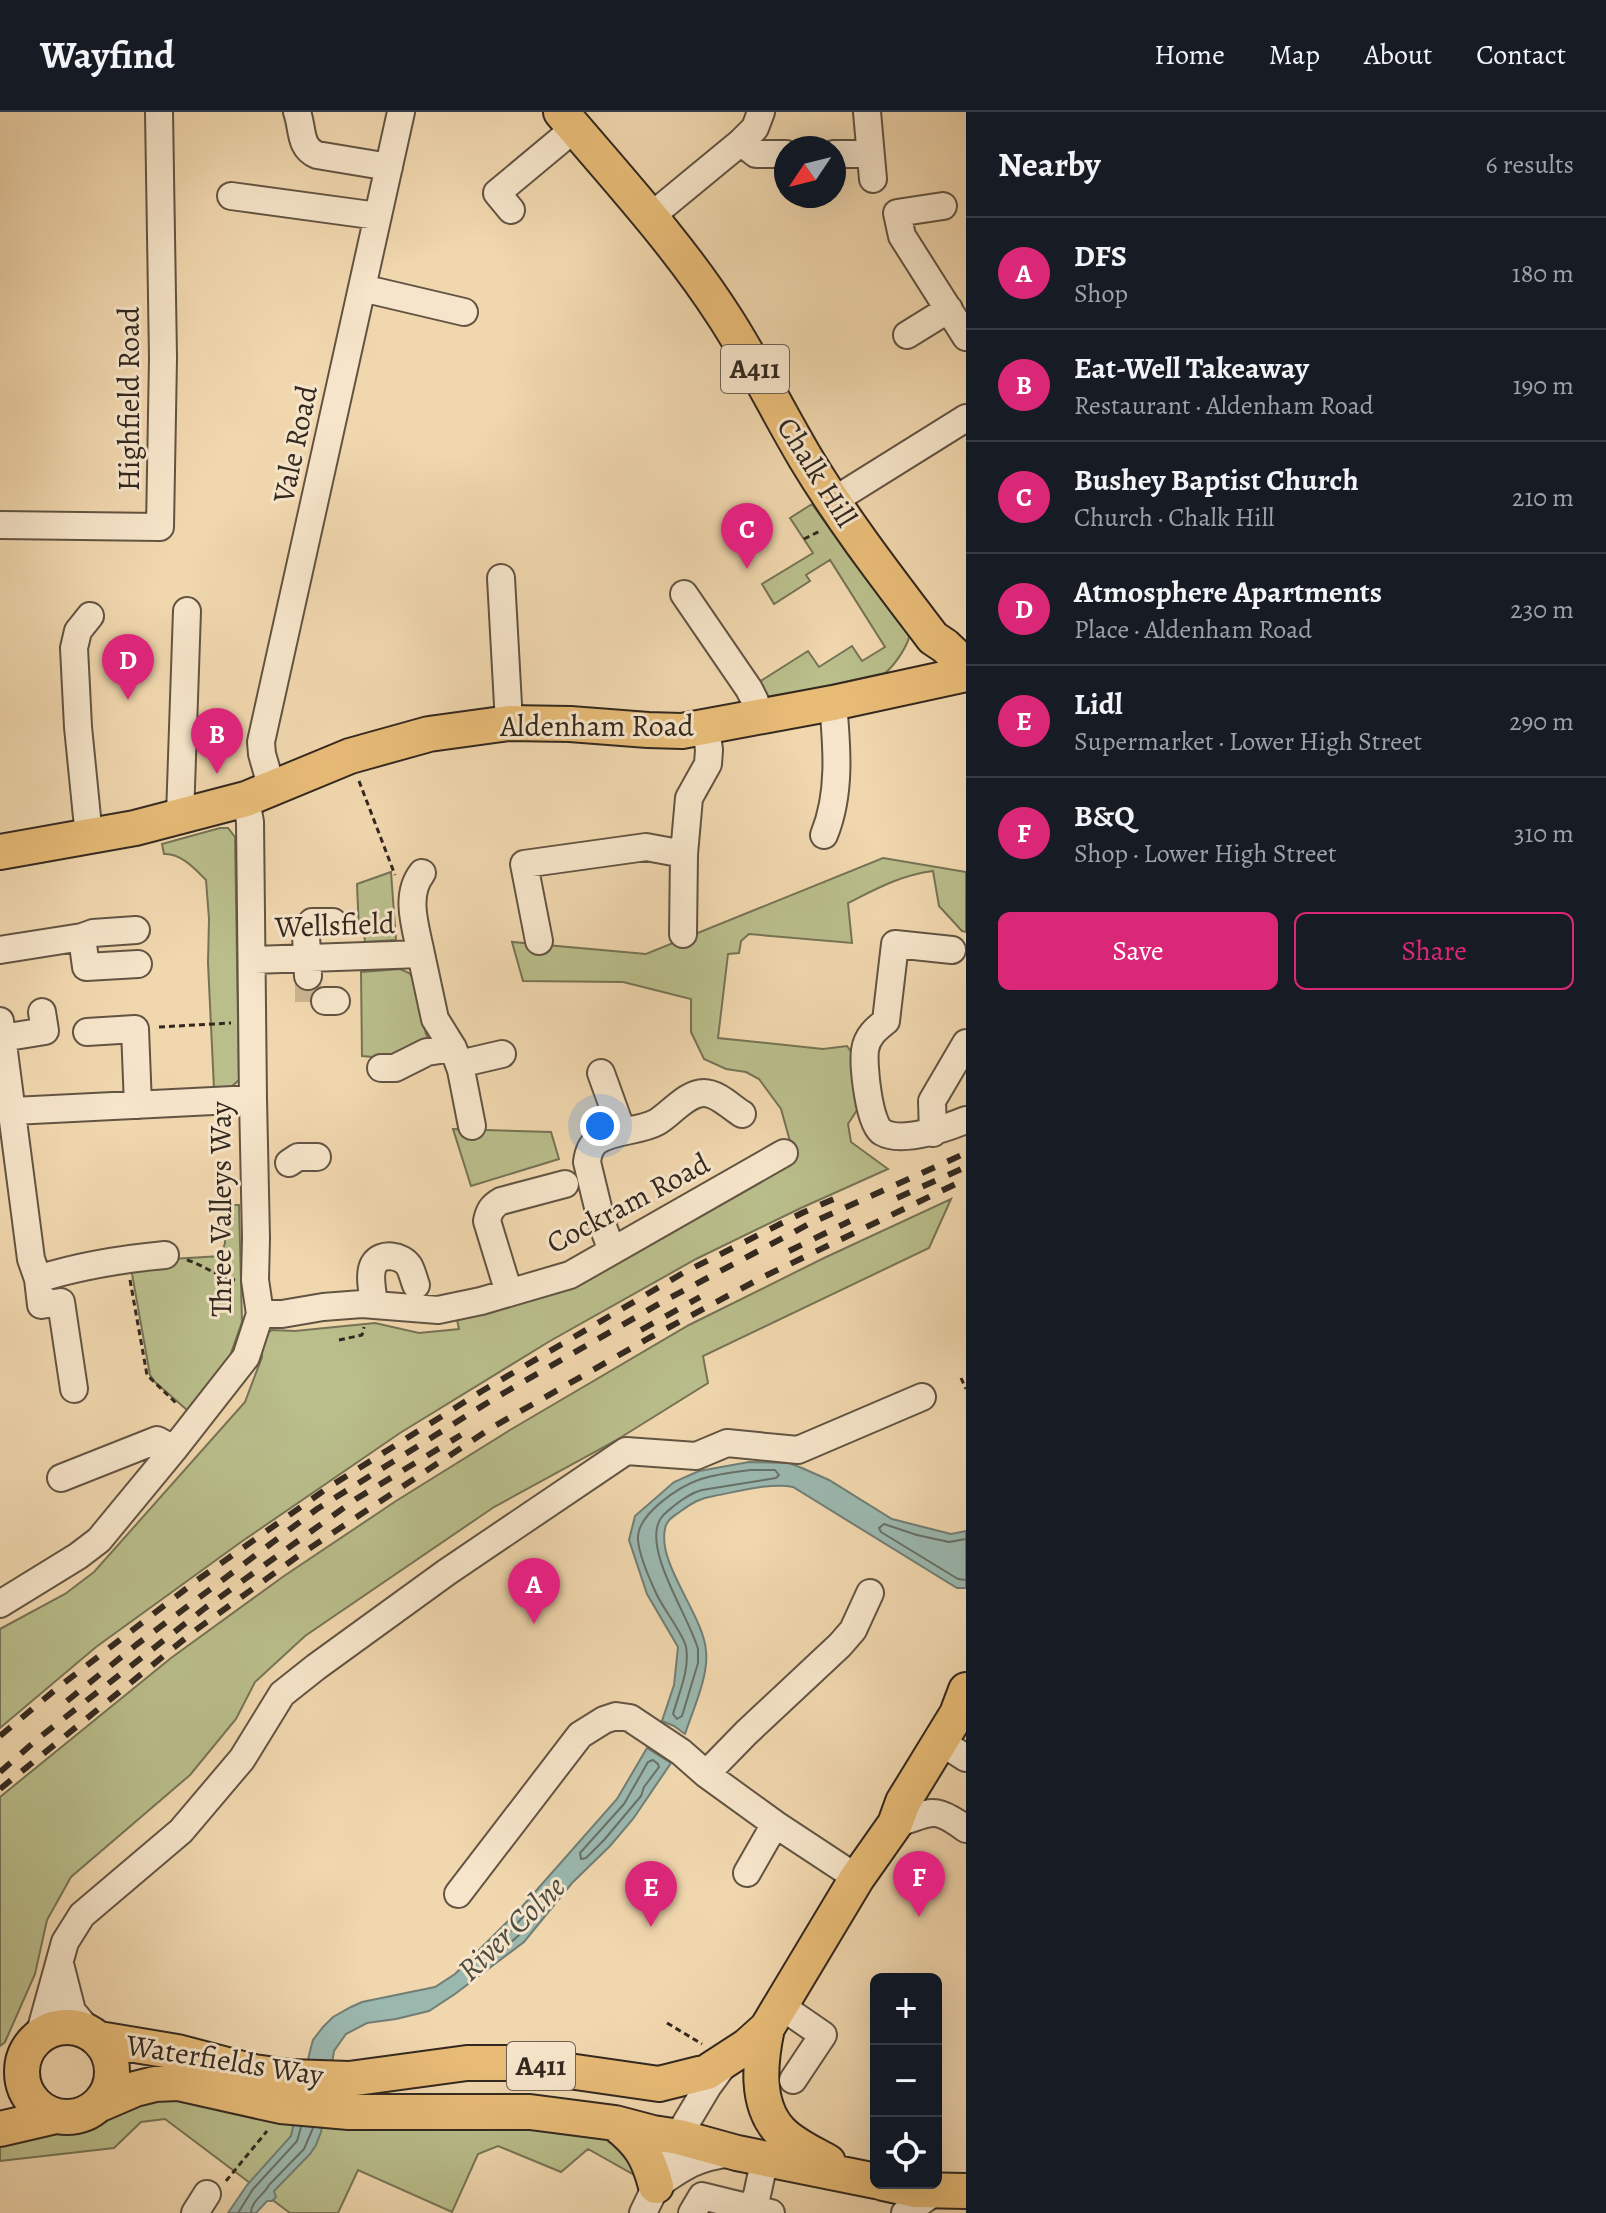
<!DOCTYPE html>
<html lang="en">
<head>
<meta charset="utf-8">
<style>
  :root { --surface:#171b24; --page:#20242c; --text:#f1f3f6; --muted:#9ea1a6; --line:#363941; --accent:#db2777 }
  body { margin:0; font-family:Alegreya,serif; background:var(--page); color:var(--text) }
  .controls { position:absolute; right:24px; bottom:24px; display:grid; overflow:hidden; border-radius:12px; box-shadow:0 8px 32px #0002 }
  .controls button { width:72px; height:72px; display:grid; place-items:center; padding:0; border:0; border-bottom:2px solid var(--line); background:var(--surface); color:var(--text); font:40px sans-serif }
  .compass { position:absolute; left:774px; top:24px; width:72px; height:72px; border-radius:50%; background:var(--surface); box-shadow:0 8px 32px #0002; rotate:235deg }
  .you { position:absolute; left:600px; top:1014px; width:28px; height:28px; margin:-20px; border:6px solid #fff; border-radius:50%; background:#1a73e8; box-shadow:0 0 0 12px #1a73e833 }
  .badge { display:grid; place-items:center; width:52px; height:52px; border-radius:50%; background:var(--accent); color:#fff; font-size:26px; font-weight:700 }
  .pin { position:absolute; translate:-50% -66px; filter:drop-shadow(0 2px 4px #0008) }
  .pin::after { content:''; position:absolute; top:42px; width:28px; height:24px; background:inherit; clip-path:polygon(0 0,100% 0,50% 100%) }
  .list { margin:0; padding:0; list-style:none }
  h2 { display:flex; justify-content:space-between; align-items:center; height:104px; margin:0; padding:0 32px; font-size:34px }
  h2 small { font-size:26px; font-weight:400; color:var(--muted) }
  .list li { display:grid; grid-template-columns:52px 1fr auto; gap:24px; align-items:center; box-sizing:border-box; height:112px; padding:0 32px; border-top:2px solid var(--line) }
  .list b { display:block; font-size:30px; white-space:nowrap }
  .list p { margin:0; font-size:26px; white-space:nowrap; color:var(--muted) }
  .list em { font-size:26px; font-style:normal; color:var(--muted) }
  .actions { display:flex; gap:16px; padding:24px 32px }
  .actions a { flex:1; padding:18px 0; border:2px solid var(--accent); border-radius:12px; text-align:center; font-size:28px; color:var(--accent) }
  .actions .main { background:var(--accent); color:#fff }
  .icon { flex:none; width:44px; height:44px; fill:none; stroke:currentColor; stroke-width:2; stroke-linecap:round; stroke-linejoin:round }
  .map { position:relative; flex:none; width:966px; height:2101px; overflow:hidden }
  header { display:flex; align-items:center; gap:48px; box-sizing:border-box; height:112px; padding:0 40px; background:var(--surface); border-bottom:2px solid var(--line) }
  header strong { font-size:38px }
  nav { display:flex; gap:44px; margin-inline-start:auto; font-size:28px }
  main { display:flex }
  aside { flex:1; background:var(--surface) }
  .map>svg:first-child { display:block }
  .green { fill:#b9be8b; stroke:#767355; stroke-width:2 }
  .water { fill:#9bb8af; stroke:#717e75; stroke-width:2 }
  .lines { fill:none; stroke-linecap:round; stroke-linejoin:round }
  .shore { stroke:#677067; stroke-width:2 }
  .minor-tunnel { stroke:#cbb491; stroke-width:26; stroke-dasharray:26 13; stroke-linecap:butt }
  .minor-casing { stroke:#625443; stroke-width:30 }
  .major-casing { stroke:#33281f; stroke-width:38 }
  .path { stroke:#33281f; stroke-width:3; stroke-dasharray:6 4; stroke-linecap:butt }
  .minor { stroke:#f6e5ca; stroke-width:26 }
  .major { stroke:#e8bc77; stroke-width:34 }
  .rail { stroke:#33281f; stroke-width:6; stroke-dasharray:14 14; stroke-linecap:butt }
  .labels { text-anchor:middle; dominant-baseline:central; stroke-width:6; stroke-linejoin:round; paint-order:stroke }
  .shield { fill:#f6e5ca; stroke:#6e6152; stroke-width:2 }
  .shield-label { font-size:28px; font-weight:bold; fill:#33281f }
  .street-label { font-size:30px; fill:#33281f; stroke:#f6e5ca }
  .water-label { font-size:32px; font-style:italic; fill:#4d4c43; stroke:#f6e5ca }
</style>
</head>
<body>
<header>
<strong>Wayfind</strong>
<nav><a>Home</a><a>Map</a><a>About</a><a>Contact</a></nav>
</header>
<main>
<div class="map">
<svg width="966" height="2101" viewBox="0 0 966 2101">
  <rect width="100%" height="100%" fill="#f1d7ae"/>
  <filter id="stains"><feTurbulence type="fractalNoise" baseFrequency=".0025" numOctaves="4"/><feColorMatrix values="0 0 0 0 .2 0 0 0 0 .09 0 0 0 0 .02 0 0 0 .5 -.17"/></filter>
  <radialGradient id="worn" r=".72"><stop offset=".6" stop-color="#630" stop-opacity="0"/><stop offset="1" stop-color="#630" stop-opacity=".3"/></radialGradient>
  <path class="green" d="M 812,392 L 851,447 L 905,513 C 907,515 909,517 909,519 C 912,530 893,555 885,561 L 760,589 L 732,533 L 733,531 L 759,570 L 808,539 L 819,555 L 852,534 L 862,549 L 885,535 L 830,448 L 806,463 L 810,469 L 774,492 L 762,472 L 813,441 L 790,406 Z
    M 220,716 L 228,716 L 235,725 L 239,968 L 230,976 L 214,977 L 208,851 L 209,807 L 206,768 C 195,757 181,741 164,742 L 162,732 Z
    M 883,746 L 966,760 L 966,820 L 962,819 L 939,794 L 933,759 C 901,763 876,777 848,791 L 852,831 L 749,822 L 741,829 L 739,841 L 728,842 L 718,926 L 823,937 L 847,934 L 854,944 L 859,995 L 848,1012 L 851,1030 L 888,1057 L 801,1096 L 696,1147 L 550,1229 L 400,1321 L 241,1430 L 96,1535 L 0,1616 L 0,1517 L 65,1482 L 94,1460 L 245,1290 L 262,1245 L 261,1226 L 272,1218 L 295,1219 L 375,1211 L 419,1221 L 459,1217 L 456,1203 L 520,1182 L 793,1040 L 781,997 L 759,967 L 746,960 L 726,957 L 704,947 L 691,920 L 691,887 L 623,870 L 523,869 L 512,830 L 646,842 Z
    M 391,760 L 396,828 L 365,830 L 364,821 L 359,820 L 357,772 Z
    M 400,857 L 409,861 L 413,866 L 426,922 L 432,932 L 396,947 L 362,944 L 361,860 Z
    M 453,1017 L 551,1020 L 559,1047 L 471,1074 Z
    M 951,1087 L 929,1136 L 703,1244 L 708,1271 L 615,1329 L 494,1395 L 305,1524 L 255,1570 L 236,1607 L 190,1663 L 71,1765 L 47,1808 L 35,1862 L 5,1930 L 0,1934 L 0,1685 L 171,1546 L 284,1464 L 396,1389 L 510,1318 L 689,1213 L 824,1146 Z
    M 223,1093 L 239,1093 L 242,1210 L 230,1244 L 187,1298 L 155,1270 L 150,1263 L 131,1156 L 139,1149 L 221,1144 L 225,1131 Z
    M 174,1981 L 292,2011 L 324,2015 L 381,2016 L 487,2010 L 620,2028 L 638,2065 L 588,2037 L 561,2060 L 498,2034 L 478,2042 L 452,2100 L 358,2058 L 338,2101 L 290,2101 L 165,2007 L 141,2010 L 114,2036 L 0,2049 L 0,2029 L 78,2019 L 93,2013 L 110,2000 Z"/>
  <path class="water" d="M 749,1350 L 789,1351 L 802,1356 L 829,1368 L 892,1407 L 951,1422 L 966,1419 L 966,1476 L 957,1476 L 793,1375 C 771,1370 736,1380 714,1384 C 700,1386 692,1391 681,1399 C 674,1404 666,1408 665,1417 C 657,1452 704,1504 706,1539 C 709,1563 693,1598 685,1622 L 674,1614 L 662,1609 L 674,1573 L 678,1535 L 647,1482 L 629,1428 L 635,1404 L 674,1370 L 699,1359 Z
    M 647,1636 L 671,1651 L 633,1707 L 610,1734 L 572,1771 L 524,1830 L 455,1882 L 429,1899 L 396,1907 L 367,1911 L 346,1922 L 334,1939 L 321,2020 L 316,2033 L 310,2042 L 274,2079 L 276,2085 L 272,2089 L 267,2089 L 256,2101 L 228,2101 L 247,2073 L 291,2024 L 310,1939 L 313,1928 L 323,1915 L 333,1905 L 351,1895 L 362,1890 L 435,1875 L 455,1862 L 520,1797 L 617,1687 Z"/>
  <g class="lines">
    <path class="shore" d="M 750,1358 L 775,1358 L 779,1363 L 776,1366 L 702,1378 C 691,1381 684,1386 675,1393 C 668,1399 661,1403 658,1412 C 647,1444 689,1505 698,1537 L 698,1551 L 682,1604 L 677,1607 L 673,1602 C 679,1581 690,1557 686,1535 C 684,1523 662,1495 656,1481 C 650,1468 639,1442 638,1428 C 636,1402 680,1374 701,1367 C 716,1362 734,1360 750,1358 Z
      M 966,1427 L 949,1430 L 917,1423 L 884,1412 L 879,1416 L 881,1420 L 958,1467 L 966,1468
      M 653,1648 L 658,1652 L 659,1655 L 644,1675 L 641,1684 L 604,1728 L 586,1746 L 581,1747 L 580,1741 L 624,1692 L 648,1650 Z
      M 528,1799 L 533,1799 L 534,1805 L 518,1824 L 511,1830 L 506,1829 L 506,1824 Z
      M 238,2101 L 253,2077 L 297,2029 L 301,2015
      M 251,2101 C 251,2089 264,2083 269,2073 L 304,2037 L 313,2016"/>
    <path class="minor-tunnel" d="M 308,864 L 308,890 L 325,889"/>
    <g class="minor-casing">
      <path id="minor" d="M 297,0 C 303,16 299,36 317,43 L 389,55
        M 867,0 L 873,67
        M 741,30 L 756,42 L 786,42
        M 834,42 L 869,42
        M 231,84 L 378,104
        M 943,94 L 897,101 L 902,124 L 966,225
        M 511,98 L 497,81 L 575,16
        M 650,105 L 741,30 L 755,16 L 761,0
        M 362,176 L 464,200
        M 907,223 L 949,197
        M 833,389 L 966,306
        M 0,413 L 160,415 L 163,246 L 159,0
        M 501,466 L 509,611
        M 684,482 L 749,577 L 755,589 L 759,605
        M 272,677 L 262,642 L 261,630 L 401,0
        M 180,704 L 187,499
        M 824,723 C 841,682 837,635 833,591
        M 89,725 L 78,615 L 74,536 L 78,519 L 90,504
        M 312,810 L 333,810
        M 136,818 L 93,821 L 82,825 L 86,855 L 138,852
        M 683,822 L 684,742 L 689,686 L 708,652 L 709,638 L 706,615
        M 306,823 L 308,864
        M 539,829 L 524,752 L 646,735 L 684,742
        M 0,838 L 82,825
        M 952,838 L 895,832 L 886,909 C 876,917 867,924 865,938 C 863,953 869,1013 882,1020 C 902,1032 946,1016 966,1008
        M 421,842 C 416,816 404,784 422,761
        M 252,848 L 421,842 L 435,907 L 453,936 L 461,958 L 472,1014
        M 325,889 L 336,889
        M 0,909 L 31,1147 L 38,1167 L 41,1193 L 61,1190 L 74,1277
        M 87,920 L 135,917 L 138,993
        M 2,926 L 45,919 L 42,900
        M 459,952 L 502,942
        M 381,956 L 395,956 L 427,940 L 453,936
        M 601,961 L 622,1019
        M 13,999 L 253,987
        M 933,1021 L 932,989 L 966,931
        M 289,1051 L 298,1045 L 317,1045
        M 612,1139 L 602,1112 L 587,1050 C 588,1042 590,1034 597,1029 C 615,1017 639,1020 657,1010 C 671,1002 686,981 704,981 C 717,981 731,995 742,1002
        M 38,1167 C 79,1154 122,1147 165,1143
        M 509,1181 L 487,1109 C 489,1099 492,1094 501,1089 L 565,1072
        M 374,1192 C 373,1181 368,1162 374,1152 C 381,1140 402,1143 409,1154 C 412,1159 414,1168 416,1173
        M 260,1202 L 282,1202 L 323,1195 L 362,1192 L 438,1198 L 481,1189 L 570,1163 L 784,1041
        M 61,1366 L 157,1328 L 174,1337
        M 0,1492 L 78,1444 L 99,1428 L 174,1337 L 246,1245 L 260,1202 L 255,1168 L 256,1126 L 253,987 L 250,710 L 246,687
        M 941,1630 L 966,1646
        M 706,1662 L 746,1621 L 840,1533 L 853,1518 L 870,1481
        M 895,1712 C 932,1701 932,1692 966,1717
        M 747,1761 L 775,1712
        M 458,1782 L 580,1623 L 604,1608 L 616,1604 L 630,1606 L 681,1640 L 706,1662 L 775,1712 L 857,1766
        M 60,1852 L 72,1899 L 91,1922
        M 781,1894 L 823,1923 L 793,1968
        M 39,1924 L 65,1830 L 82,1803 L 181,1719 L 242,1647 L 282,1582 L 316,1555 L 447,1460 L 626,1339 L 696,1344 L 727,1331 L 798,1338 L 922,1285
        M 656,2074 C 684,2054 697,2045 732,2041
        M 195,2101 L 207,2082
        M 643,2101 L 656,2074 L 665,2046 L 708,1974 L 725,1951
        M 692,2101 L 702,2084 L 771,2101
        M 748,2101 L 757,2083 L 765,2046
        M 905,2101 L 936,2079"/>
    </g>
    <g class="major-casing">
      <path id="major" d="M 561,0 C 617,66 677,131 724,204 C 754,250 778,300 806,347 C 844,410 889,468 933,526 L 945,534 L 966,554
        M 0,740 L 135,716 L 246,687 L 350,644 L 429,622 L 509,611 L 570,612 L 648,618 L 682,619 L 833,591 L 966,562
        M22 1960a45 45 0 1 1 90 0a45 45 0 1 1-90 0Z
        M 767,1916 C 760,1949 755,1992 780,2019 C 793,2033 812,2041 828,2050
        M 99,1927 L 177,1940 L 254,1960 L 290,1965 L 349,1967 L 467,1951 L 513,1951 L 659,1972 L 707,1960 L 747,1934 L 767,1916 L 857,1766 L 895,1712 L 903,1690 L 957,1602 L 966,1578
        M 100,1992 L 135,1977 L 155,1972 L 178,1971 L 281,1994 L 349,2000 L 530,2000 L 615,2011 L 653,2021 L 679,2025 L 737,2041 L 876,2069
        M 616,2012 C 640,2031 648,2044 656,2074
        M 0,2017 L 56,2004
        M 883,2071 L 915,2078 L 966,2079"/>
    </g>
    <path class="path" d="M 804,427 L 820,419
      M 359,669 L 395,763
      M 159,915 L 231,911
      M 187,1148 C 204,1153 217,1165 235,1168
      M 130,1168 L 147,1263 L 178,1293
      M 339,1228 L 362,1223 L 364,1215
      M 961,1266 L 966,1277
      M 667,1911 L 702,1932
      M 226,2069 L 267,2019"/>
    <use href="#minor" class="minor"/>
    <use href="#major" class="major"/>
    <path class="rail" d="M 897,1086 L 966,1055
      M 789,1139 L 850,1109
      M 641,1218 L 700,1185
      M 67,1589 L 136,1533 L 317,1397 L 495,1286 L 664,1189 L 809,1112 L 966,1041
      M 0,1624 L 55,1578 L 196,1469 L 329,1375 L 482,1279 L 683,1161 L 802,1101 L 843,1083
      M 0,1660 L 40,1625 L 205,1496 L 356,1387 L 461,1323
      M 0,1677 L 193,1520 L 298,1444 L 491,1316 L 649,1226 L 763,1165 L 966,1067"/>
  </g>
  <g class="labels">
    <g class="shield">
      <rect x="721" y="233" width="68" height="48" rx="6"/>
      <rect x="507" y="1930" width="68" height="48" rx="6"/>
    </g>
    <g class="shield-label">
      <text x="755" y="257">A411</text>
      <text x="541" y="1954">A411</text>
    </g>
    <g class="street-label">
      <text transform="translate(129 287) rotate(-90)">Highfield Road</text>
      <text transform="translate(295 332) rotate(-78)">Vale Road</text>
      <text transform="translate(817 360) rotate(58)">Chalk Hill</text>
      <text x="597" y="614">Aldenham Road</text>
      <text transform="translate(335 813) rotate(-2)">Wellsfield</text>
      <text transform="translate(628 1091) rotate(-28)">Cockram Road</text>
      <text transform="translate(221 1097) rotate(-90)">Three Valleys Way</text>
      <text transform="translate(225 1948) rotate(9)">Waterfields Way</text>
    </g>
    <g class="water-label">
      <text transform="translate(511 1816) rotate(-44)">River Colne</text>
    </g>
  </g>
  <rect width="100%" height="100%" filter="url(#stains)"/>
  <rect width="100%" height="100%" fill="url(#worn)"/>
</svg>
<div class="controls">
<button>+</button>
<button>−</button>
<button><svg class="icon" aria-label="locate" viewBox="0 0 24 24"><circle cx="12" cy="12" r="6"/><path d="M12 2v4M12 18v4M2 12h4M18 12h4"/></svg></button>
</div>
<svg class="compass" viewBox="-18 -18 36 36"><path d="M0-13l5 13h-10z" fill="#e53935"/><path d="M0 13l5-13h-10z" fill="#9ea1a6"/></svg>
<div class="you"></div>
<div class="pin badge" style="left:534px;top:1512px">A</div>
<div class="pin badge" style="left:217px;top:662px">B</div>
<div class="pin badge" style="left:747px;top:457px">C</div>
<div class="pin badge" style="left:128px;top:588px">D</div>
<div class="pin badge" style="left:651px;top:1815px">E</div>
<div class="pin badge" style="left:919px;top:1805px">F</div>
</div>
<aside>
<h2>Nearby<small>6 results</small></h2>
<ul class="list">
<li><span class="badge">A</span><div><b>DFS</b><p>Shop</p></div><em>180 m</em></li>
<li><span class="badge">B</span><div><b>Eat-Well Takeaway</b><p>Restaurant · Aldenham Road</p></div><em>190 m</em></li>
<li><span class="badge">C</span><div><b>Bushey Baptist Church</b><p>Church · Chalk Hill</p></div><em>210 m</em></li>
<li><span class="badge">D</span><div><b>Atmosphere Apartments</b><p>Place · Aldenham Road</p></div><em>230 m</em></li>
<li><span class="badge">E</span><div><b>Lidl</b><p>Supermarket · Lower High Street</p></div><em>290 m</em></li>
<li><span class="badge">F</span><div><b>B&amp;Q</b><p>Shop · Lower High Street</p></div><em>310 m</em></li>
</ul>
<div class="actions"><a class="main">Save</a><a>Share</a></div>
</aside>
</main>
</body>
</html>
